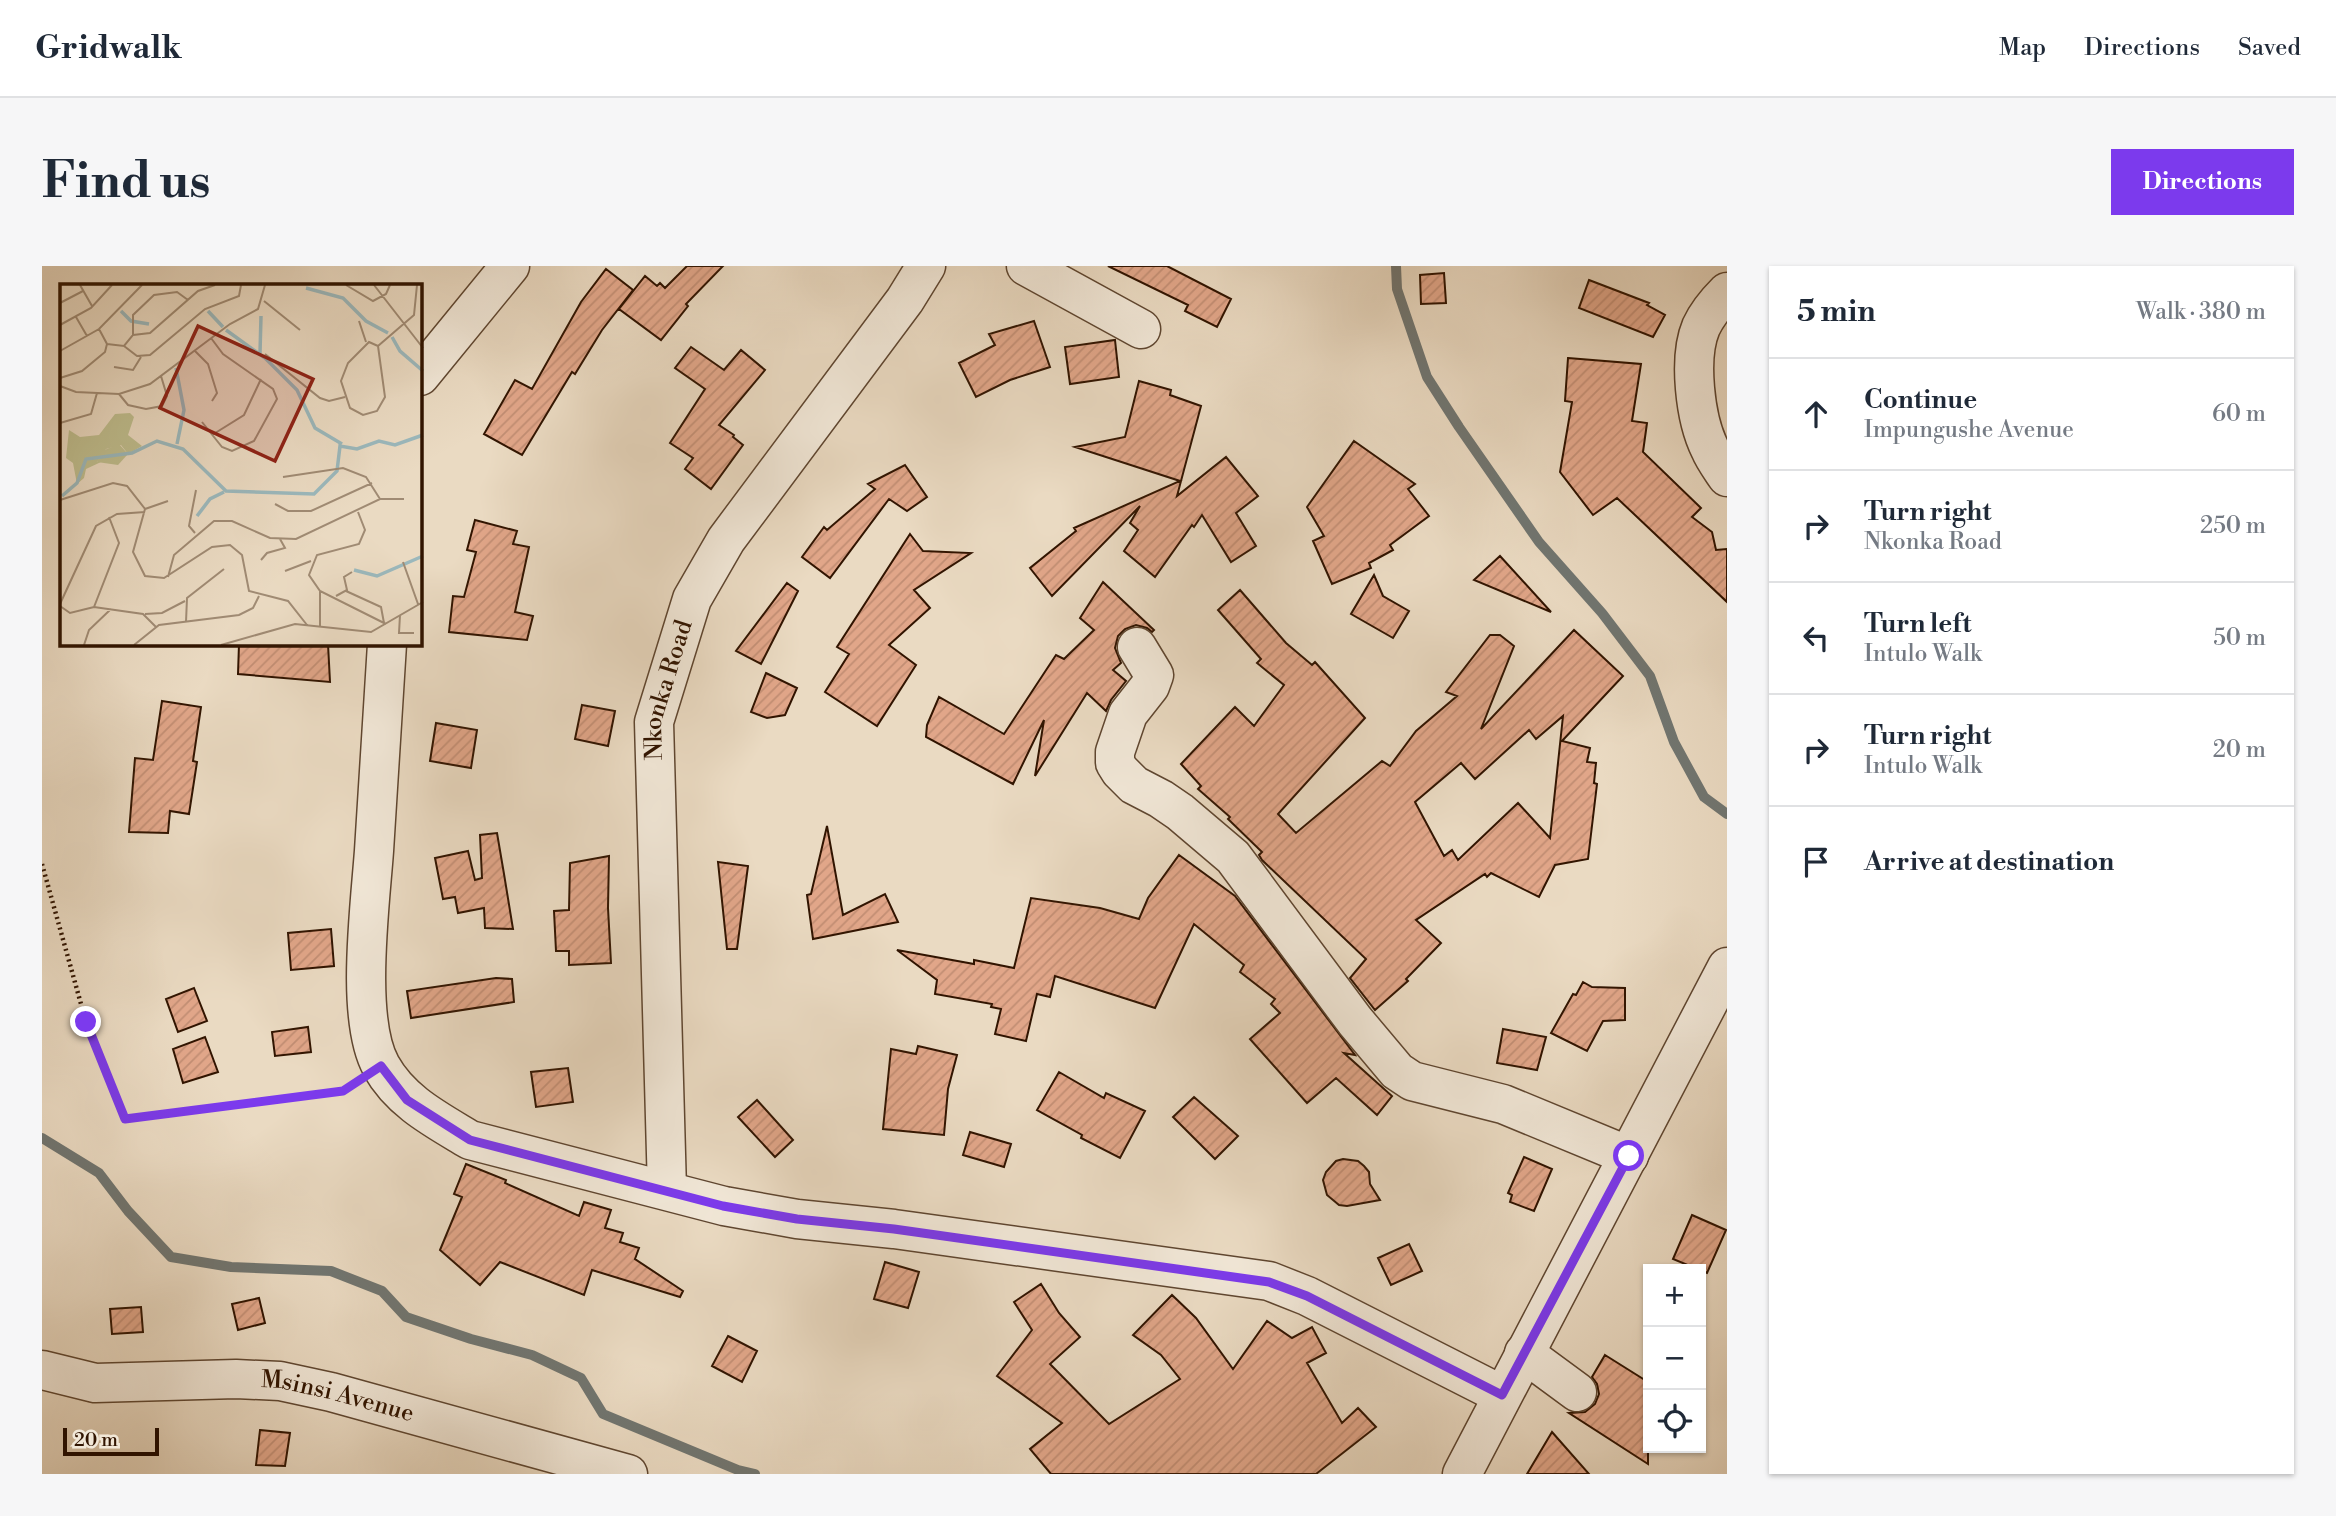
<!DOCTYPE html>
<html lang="en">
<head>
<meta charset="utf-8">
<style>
  :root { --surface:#fff; --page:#f6f6f7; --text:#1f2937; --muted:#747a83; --line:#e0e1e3; --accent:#7c3aed }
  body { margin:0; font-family:"Libre Bodoni",serif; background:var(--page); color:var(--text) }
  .controls { position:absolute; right:21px; bottom:21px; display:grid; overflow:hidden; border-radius:0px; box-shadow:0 2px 5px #0004 }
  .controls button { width:63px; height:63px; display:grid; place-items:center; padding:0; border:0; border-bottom:2px solid var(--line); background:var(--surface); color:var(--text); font:35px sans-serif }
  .scale { position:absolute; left:21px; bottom:18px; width:96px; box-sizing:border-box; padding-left:7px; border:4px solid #311400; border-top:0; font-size:19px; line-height:24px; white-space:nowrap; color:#311400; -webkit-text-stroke:5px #f1e7d7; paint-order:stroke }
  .stop { position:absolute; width:21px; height:21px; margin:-16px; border:5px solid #7c3aed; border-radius:50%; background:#fff }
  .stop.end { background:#7c3aed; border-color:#fff; box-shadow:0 2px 7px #0008 }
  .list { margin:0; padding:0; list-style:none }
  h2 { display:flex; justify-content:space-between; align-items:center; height:91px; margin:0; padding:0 28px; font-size:30px }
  h2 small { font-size:23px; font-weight:400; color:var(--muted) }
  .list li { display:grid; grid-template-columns:46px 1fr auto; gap:21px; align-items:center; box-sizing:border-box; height:112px; padding:0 28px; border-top:2px solid var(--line) }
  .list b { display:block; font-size:26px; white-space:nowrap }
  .list p { margin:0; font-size:23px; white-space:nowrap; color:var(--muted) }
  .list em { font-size:23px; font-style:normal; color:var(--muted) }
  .icon { flex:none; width:38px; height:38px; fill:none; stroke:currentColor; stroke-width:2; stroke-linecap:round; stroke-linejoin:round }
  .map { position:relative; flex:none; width:1685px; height:1208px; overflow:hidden; border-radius:0px }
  header { display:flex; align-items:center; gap:42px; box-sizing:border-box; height:98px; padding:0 35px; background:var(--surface); border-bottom:2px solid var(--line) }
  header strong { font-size:33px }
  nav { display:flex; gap:38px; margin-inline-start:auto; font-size:24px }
  .intro { display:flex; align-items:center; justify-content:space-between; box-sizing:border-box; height:168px; padding:0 42px }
  h1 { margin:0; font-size:49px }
  .button { padding:18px 32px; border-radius:0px; background:var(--accent); color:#fff; font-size:24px; font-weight:700 }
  main { display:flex; gap:42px; padding:0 42px }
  aside { flex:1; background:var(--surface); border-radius:0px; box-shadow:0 2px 5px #0004 }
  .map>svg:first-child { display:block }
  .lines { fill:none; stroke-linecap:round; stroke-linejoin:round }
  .stream { stroke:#717671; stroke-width:10 }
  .building { fill:url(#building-hatch); stroke:#311400; stroke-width:2; fill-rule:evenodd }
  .minor-casing { stroke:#5f4630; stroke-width:41 }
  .path { stroke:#311400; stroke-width:4.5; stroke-dasharray:2 3.5; stroke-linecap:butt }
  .minor { stroke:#f1e7d7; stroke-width:38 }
  .route { stroke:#7c3aed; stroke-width:9 }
  .labels { text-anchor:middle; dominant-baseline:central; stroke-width:5; stroke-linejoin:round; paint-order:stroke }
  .street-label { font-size:24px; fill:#311400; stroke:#f1e7d7 }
  .inset-river { fill:none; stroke:#9bb8bc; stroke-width:3.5 }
  .inset-road { fill:none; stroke:#a08b74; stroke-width:2 }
  .view { fill:#8f2418; fill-opacity:0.15; stroke:#8f2418; stroke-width:3.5 }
  .inset-edge { fill:none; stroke:#311400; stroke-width:3.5 }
</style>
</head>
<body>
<header>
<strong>Gridwalk</strong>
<nav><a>Map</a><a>Directions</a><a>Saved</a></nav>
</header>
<div class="intro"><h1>Find us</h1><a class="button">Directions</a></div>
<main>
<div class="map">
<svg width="1685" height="1208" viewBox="0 0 1685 1208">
  <defs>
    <pattern id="building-hatch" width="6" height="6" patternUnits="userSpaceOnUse" patternTransform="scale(1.75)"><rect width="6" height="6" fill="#e1a689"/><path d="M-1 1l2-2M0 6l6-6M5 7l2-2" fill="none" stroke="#c28e74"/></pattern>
  </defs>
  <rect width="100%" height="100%" fill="#eadac2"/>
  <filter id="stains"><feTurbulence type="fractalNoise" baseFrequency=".00286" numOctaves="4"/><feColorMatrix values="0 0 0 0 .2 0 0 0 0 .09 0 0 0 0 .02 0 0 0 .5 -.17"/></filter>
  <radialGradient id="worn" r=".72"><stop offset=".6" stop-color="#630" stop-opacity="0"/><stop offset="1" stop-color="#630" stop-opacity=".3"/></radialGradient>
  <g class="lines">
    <path class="stream" d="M 1354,0 L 1355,23 L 1385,111 L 1417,161 L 1497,276 L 1560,347 L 1608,410 L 1632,476 L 1662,531 L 1685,548
      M 0,872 L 57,907 L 86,945 L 129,991 L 189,1001 L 289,1005 L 340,1025 L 364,1051 L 429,1073 L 490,1089 L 539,1112 L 561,1148 L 696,1204 L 713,1208"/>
  </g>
  <path class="building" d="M 645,0 L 681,0 L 644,38 L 646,40 L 619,74 L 577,43 L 603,10 L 615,20 L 618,17 L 623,22 Z
    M 1066,0 L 1125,0 L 1189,33 L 1175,61 L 1143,45 L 1146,39 Z
    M 564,3 L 591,24 L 560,64 L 533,108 L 530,106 L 480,189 L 442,168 L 473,114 L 490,123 L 539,36 Z
    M 1402,7 L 1404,37 L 1379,38 L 1378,9 Z
    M 1547,14 L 1607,37 L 1605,39 L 1623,49 L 1611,71 L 1537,42 Z
    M 992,55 L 1008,101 L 968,114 L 934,131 L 917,97 L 953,79 L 947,68 Z
    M 1073,74 L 1077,111 L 1028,118 L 1023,81 Z
    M 649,81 L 682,104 L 699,84 L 723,104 L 677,159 L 692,169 L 691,171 L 701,179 L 669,223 L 643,203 L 651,192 L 628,177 L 663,123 L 633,102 Z
    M 1526,92 L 1599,98 L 1590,155 L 1605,157 L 1601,186 L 1659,242 L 1650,251 L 1670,266 L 1674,284 L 1685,283 L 1685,336 L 1575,232 L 1551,249 L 1518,206 L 1530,136 L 1523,135 Z
    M 1097,115 L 1129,124 L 1128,129 L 1159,140 L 1135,230 L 1184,191 L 1216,230 L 1194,247 L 1214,280 L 1189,296 L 1160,249 L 1152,261 L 1150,259 L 1113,311 L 1082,285 L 1096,264 L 1088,257 L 1098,240 L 1010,330 L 988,302 L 1034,265 L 1032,262 L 1138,215 L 1033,181 L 1083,171 Z
    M 1312,175 L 1373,218 L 1366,223 L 1387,250 L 1348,279 L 1351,284 L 1327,297 L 1329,302 L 1290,318 L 1271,275 L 1282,270 L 1265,241 Z
    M 863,199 L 885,231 L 865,245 L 847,233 L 788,312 L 760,291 L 782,261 L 785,264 L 833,223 L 826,218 Z
    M 433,254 L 475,265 L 471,278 L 487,281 L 473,346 L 491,350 L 485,374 L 407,366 L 411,330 L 422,331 L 434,286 L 425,284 Z
    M 868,268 L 881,285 L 929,287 L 872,324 L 888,342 L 847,379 L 874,399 L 835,460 L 783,426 L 807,388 L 795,381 Z
    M 1458,290 L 1509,346 L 1432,314 Z
    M 1332,309 L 1341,330 L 1367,345 L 1351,372 L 1309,348 Z
    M 1061,316 L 1112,364 L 1110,366 L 1105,362 L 1094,359 L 1083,363 L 1076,370 L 1073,382 L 1079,397 L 1071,404 L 1084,415 L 1069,434 L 1064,445 L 1045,427 L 993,510 L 1002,454 L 971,518 L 884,471 L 885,459 L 897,431 L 962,468 L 1014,389 L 1022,393 L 1052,364 L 1038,352 Z
    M 745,317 L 756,325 L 719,398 L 694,385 Z
    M 1198,324 L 1244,377 L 1270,399 L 1273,396 L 1323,452 L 1236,548 L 1254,567 L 1340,495 L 1348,500 L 1374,465 L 1415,430 L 1404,426 L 1448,369 L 1458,369 L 1472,380 L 1439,463 L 1532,364 L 1581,410 L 1520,475 L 1548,482 L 1545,496 L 1554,497 L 1552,517 L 1555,518 L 1546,593 L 1513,599 L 1497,631 L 1449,607 L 1445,611 L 1443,608 L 1374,654 L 1399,677 L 1364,713 L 1366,715 L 1333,744 L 1308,712 L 1324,693 L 1220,594 L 1217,589 L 1220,586 L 1186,553 L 1188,551 L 1156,523 L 1159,520 L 1139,498 L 1193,441 L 1212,460 L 1242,419 L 1215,397 L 1219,393 L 1176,344 ZM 1521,450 L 1508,572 L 1476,537 L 1416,594 L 1410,584 L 1402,590 L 1373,536 L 1419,497 L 1433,513 L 1487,464 L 1494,473 Z
    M 197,378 L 286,378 L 288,416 L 196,408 Z
    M 724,407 L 755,422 L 743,449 L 725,452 L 709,446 Z
    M 120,435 L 159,441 L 151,495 L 155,496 L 147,548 L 128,545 L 126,567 L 87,566 L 93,492 L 111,494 Z
    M 540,439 L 573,445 L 566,480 L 533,473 Z
    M 394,457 L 435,464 L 429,502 L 388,495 Z
    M 785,560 L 801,649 L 843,628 L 856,656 L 771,673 L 765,629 L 769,628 Z
    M 455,567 L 462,608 L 471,663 L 443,662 L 442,642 L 416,647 L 413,631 L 401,633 L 393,592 L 426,585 L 433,614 L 440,612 L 438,569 Z
    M 1137,589 L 1193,630 L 1313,789 L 1302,787 L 1350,830 L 1335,849 L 1294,812 L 1265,837 L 1208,773 L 1238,747 L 1229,738 L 1233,733 L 1198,706 L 1202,699 L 1152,658 L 1113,742 L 1013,710 L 1008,731 L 995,728 L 984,775 L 953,768 L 959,743 L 949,741 L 950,738 L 893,728 L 895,714 L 855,684 L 932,698 L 932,694 L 972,702 L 989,632 L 1058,642 L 1097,653 L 1106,632 Z
    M 567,590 L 566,642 L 569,697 L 527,699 L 527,685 L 514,685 L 512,645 L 527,644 L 528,597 Z
    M 676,596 L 706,600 L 695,683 L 685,683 Z
    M 289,663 L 292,700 L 249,704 L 246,667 Z
    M 454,712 L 470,713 L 472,736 L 369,752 L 365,725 Z
    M 1541,716 L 1550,721 L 1583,722 L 1583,754 L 1561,755 L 1545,785 L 1509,767 L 1531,728 L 1534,729 Z
    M 152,722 L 165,755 L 136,766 L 124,733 Z
    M 266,761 L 269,786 L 233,790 L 230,766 Z
    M 1461,763 L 1504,771 L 1495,804 L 1455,797 Z
    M 163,771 L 176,806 L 141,817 L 131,783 Z
    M 876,780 L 915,789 L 906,823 L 902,869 L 841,863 L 849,783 L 874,788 Z
    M 526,802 L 531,836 L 494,841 L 489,806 Z
    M 1017,806 L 1062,832 L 1064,827 L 1103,845 L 1078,892 L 1039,872 L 1040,869 L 995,844 Z
    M 1152,831 L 1196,870 L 1173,893 L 1131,851 Z
    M 715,834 L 751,874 L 733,891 L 696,851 Z
    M 928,866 L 969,878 L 962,901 L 921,889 Z
    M 1482,891 L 1510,903 L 1492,945 L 1468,936 L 1470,929 L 1466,927 Z
    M 1301,893 L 1316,895 L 1322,900 L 1327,906 L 1328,918 L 1338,934 L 1305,940 L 1297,939 L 1285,929 L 1281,914 L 1284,906 L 1294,895 Z
    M 424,898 L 464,914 L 463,917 L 537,950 L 542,936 L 569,944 L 563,962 L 581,967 L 578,976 L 597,982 L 593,993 L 641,1025 L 638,1031 L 550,1004 L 542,1029 L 458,996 L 438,1019 L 398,984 L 420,931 L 412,928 Z
    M 1650,949 L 1684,964 L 1665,1007 L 1631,993 Z
    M 1367,978 L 1380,1005 L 1349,1019 L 1336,992 Z
    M 843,996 L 877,1006 L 866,1042 L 832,1033 Z
    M 999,1018 L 1017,1047 L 1038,1071 L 1008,1098 L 1067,1158 L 1138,1113 L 1119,1089 L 1091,1069 L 1130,1029 L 1154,1052 L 1191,1103 L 1225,1055 L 1250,1072 L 1270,1061 L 1284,1087 L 1265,1097 L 1300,1157 L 1316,1142 L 1334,1161 L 1274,1208 L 1009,1208 L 988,1183 L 1020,1157 L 955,1110 L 990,1064 L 972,1036 Z
    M 217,1032 L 223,1057 L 196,1064 L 190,1038 Z
    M 99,1041 L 101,1066 L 70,1068 L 68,1043 Z
    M 686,1070 L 715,1085 L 700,1116 L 670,1100 Z
    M 1563,1089 L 1606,1116 L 1606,1198 L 1527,1147 L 1543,1146 L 1553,1138 L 1557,1128 L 1555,1118 L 1550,1111 Z
    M 218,1164 L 248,1167 L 243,1200 L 214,1199 Z
    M 1510,1166 L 1547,1208 L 1485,1208 Z"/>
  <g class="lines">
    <g class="minor-casing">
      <g id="minor">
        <path d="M 984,0 L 1099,63"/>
        <path d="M 1685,26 C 1675,36 1665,48 1659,61 C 1646,92 1653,153 1668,183 C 1672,193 1679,202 1685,211"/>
        <path d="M 378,110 L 468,0"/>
        <path d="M 345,378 C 341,447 336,516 332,585 C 328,640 313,753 339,800 C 359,836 395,854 428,874 L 682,940 L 755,953 L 852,963 L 1227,1015 L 1265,1030 L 1460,1129"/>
        <path d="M 1095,381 L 1112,409 L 1108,420 L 1086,448 L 1073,486 L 1073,497 L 1078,505 L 1092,519 L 1119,533 L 1138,546 L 1191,591 L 1313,755 L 1355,805 L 1370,815 L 1461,838 L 1587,890"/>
        <path id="s1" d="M 625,924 L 612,456 L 650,333 L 684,274 L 863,34 L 884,0"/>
        <path d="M 1482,1087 L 1535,1126"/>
        <path id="s2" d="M 0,1104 L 53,1117 L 194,1113 L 238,1115 L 289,1126 L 586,1208"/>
        <path d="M 1420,1208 L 1685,701"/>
      </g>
    </g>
    <path class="path" d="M 0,598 L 44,756 L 83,853 L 301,825 L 311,819"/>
    <use href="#minor" class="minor"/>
  </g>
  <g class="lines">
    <path class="route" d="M 44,756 L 83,853 L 301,825 L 339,800 L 365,834 L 428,874 L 681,940 L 755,953 L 852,963 L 1227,1016 L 1265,1030 L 1460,1129 L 1587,890"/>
  </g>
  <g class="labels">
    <g class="street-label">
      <text stroke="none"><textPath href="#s1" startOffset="502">Nkonka Road</textPath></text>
      <text stroke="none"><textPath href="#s2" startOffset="299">Msinsi Avenue</textPath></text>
    </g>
  </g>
  <g transform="translate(18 18)">
    <rect width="362" height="362" fill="#eadac2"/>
    <path d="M 70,129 L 74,133 L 68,151 L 82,162 L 68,170 L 61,161 L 46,165 L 37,178 L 41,178 L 26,185 L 24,194 L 17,200 L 13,179 L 6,174 L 9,146 L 20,153 L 39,151 L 55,130 Z" fill="#bebd8e"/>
    <path d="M 59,160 L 68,170 L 58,181 L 37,178 L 42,167 Z" fill="#bebd8e"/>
    <path class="inset-river" d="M 246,4 L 283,14 L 306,37 L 328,49M 61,27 L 71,37 L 89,40M 148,27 L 163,43M 166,46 L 205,74 L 237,106 L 255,144 L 282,160M 332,53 L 340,67 L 363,87M 200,69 L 201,32M 116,84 L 124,126 L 117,160M 2,212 L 17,199 L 26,175 L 72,169 L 97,157 L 123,165 L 166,207 L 254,210 L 277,187 L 280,162 L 297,165 L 319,157 L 335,161 L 363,151M 137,232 L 150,215 L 164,208M 294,286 L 317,292 L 363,272"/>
    <path class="inset-road" d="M 20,1 L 32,22M 286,1 L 313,17 L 326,10 L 330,1M 314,1 L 363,64M 204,17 L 240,46M 0,19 L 23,7M 16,33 L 27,52M 299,37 L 306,58M 0,41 L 31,24 L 52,1M 73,51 L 90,49 L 138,7 L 155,1M 309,58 L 318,62 L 325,113 L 317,127 L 303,131 L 290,124 L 281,97 L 288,79 ZM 47,60 L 64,62 L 73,51 L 73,31 L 94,11 L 117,8 L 128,16M 64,62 L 77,72 L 90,71 L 145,25 L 179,12 L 181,1M 318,62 L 354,31 L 357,1M 0,67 L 39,45 L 82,1M 135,67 L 148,80 L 157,109 L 152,117M 205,70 L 260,114 L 269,117 L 285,113M 54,83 L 73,86 L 81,73M 0,94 L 22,87 L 45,68 L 47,60 L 39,45M 0,102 L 16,108 L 59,110 L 90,100 L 170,40 L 198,25 L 205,1M 59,110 L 68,121 L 86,125 L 102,122 L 107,112 L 101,92M 142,138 L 162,163 L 172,167 L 194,157 L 217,115 L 213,105 L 163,70 L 151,54M 0,139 L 31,130 L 37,109M 152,151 L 184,131 L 201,95M 223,193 L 283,184 L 306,193 L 320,215M 0,216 L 53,199 L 67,202 L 85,225 L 73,268 L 85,292 L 104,294 L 152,263 L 170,261 L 182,271 L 189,307 L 228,317 L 247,341M 215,220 L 228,227 L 251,227 L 312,199M 85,225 L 108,217M 298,228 L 305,246 L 299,260 L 257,271 L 249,291 L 260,307 L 326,340M 135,249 L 129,242 L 136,206M 201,276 L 207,269 L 225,264 L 220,255M 343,278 L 358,320M 225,287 L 251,277M 108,293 L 114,271 L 154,237 L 172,237 L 210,254 L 236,255 L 320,215 L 344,215M 286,307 L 321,323 L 324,339M 276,312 L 287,306 L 284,293 L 292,288M 0,320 L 36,242 L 57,230 L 85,228M 0,322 L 10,329 L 34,323 L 83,330 L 96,343M 34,323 L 59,259 L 49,233M 85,330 L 102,329 L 125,317M 340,331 L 339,349 L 354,349M 126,338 L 127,314 L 164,285M 260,342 L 260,307M 24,361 L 29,346 L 51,325M 74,361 L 99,341 L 179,331 L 193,324 L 199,312M 161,361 L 235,340 L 311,348 L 363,318"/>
    <path class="view" d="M 138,42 L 253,95 L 215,177 L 100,124 Z"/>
    <rect width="362" height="362" class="inset-edge"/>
  </g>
  <rect width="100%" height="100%" filter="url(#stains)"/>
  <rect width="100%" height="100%" fill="url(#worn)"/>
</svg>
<div class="controls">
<button>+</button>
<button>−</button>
<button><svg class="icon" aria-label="locate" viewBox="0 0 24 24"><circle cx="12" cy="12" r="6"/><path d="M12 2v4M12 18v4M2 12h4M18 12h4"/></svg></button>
</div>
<div class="scale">20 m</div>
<div class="stop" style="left:1587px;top:890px"></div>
<div class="stop end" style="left:44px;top:756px"></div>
</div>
<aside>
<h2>5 min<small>Walk · 380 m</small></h2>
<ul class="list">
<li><svg class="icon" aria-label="ahead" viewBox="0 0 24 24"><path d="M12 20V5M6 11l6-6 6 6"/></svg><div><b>Continue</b><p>Impungushe Avenue</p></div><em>60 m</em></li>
<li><svg class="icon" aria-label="right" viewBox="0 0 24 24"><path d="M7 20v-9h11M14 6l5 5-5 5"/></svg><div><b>Turn right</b><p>Nkonka Road</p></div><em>250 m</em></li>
<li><svg class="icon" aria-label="left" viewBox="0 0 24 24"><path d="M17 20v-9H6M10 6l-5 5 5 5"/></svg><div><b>Turn left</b><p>Intulo Walk</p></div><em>50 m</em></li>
<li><svg class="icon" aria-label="right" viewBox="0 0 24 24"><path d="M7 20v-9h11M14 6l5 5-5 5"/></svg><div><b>Turn right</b><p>Intulo Walk</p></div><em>20 m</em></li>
<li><svg class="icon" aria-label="arrive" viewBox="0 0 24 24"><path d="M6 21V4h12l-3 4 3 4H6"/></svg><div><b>Arrive at destination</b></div></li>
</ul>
</aside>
</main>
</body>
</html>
